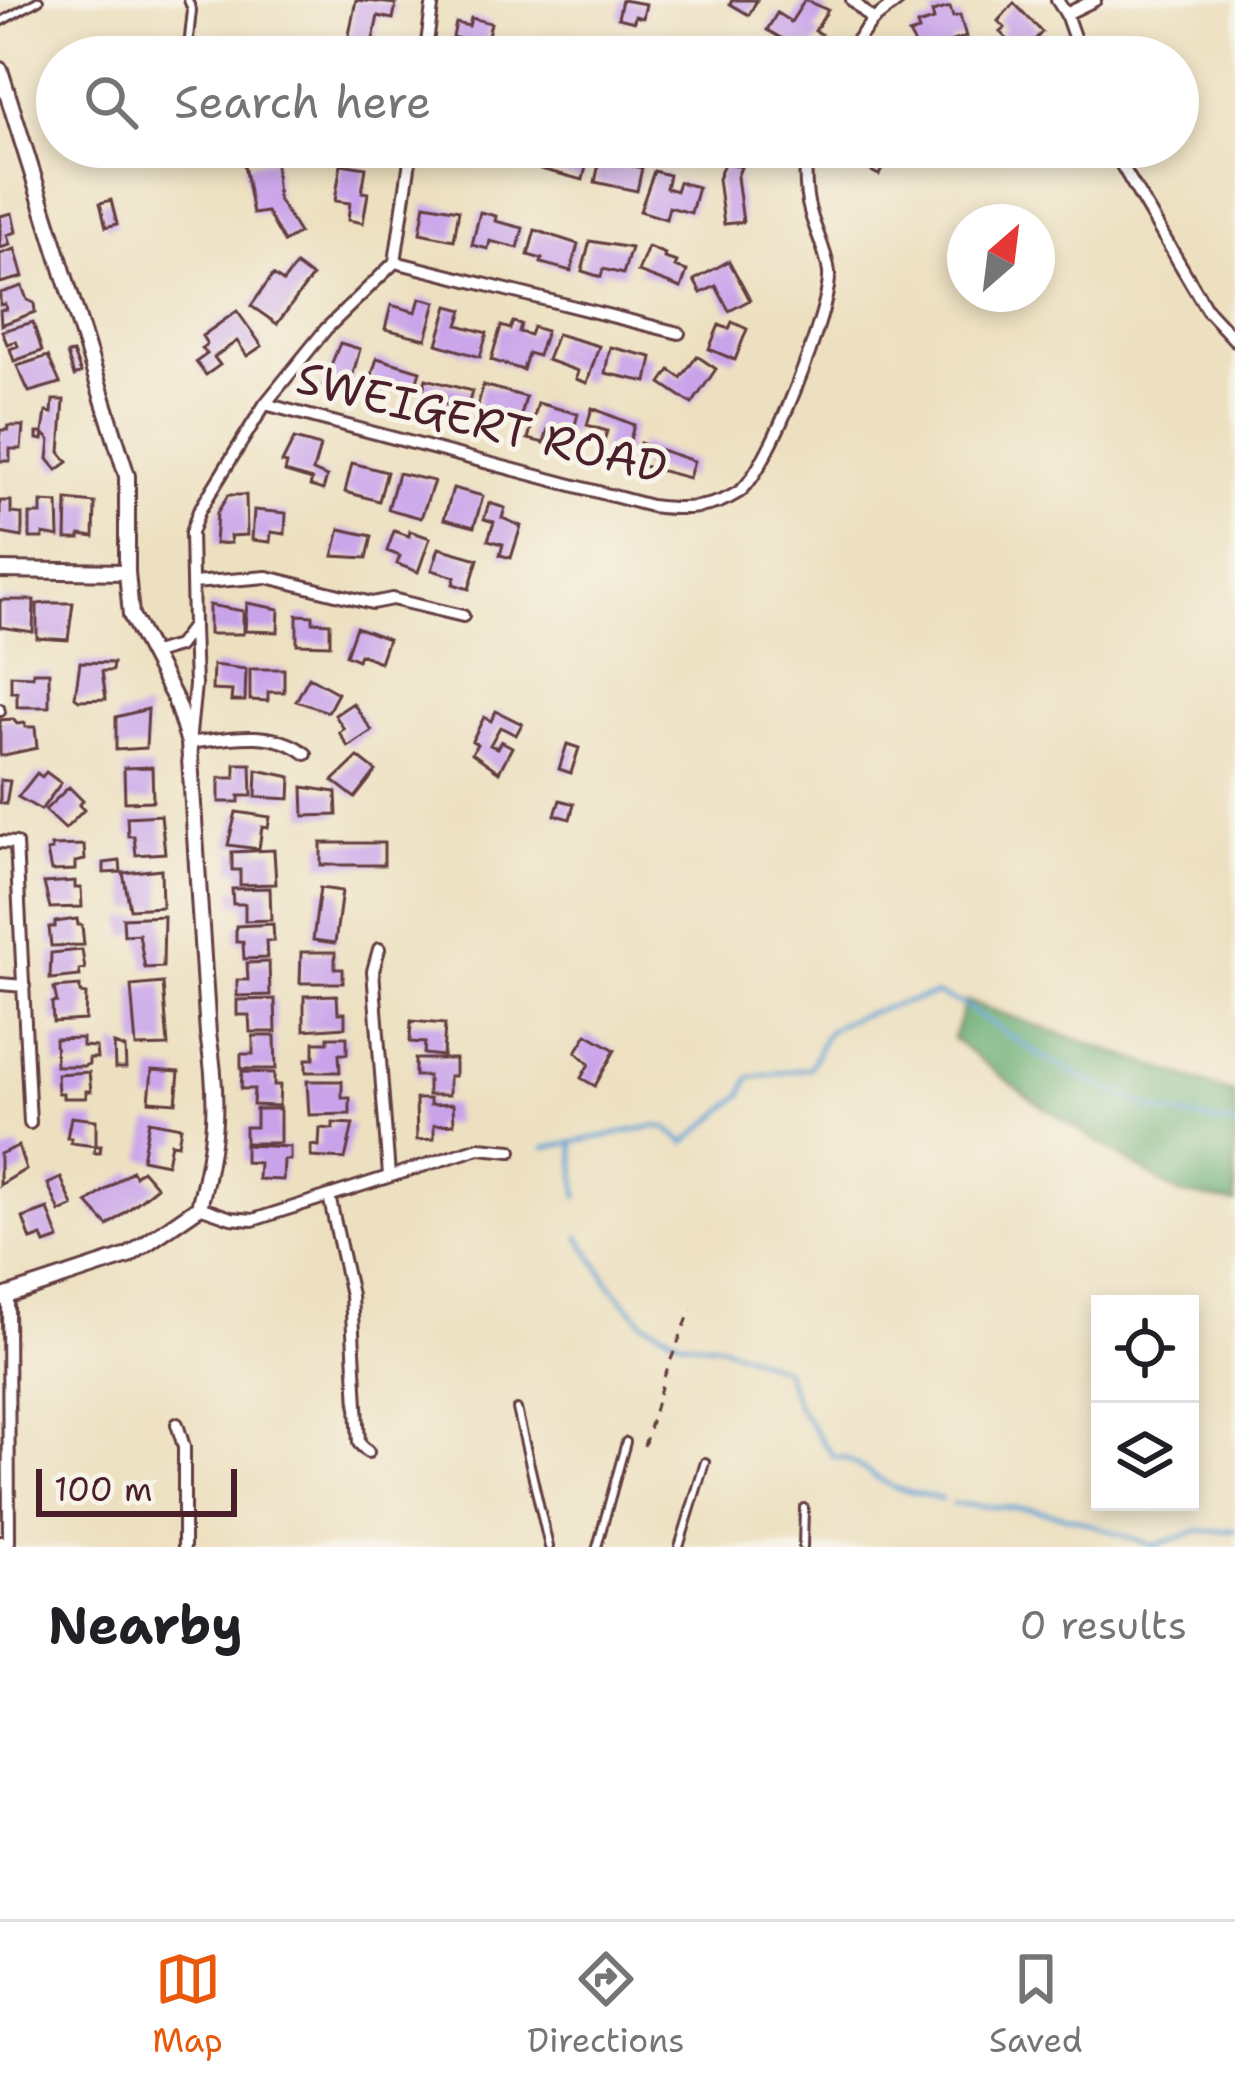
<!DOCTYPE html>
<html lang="en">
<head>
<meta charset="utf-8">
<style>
  :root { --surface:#fff; --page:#f2f2f2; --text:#202124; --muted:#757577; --line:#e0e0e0; --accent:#ea580c }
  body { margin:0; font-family:"Shantell Sans",sans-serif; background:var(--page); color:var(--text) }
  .controls { position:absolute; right:36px; bottom:36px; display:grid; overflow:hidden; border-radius:0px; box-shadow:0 6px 18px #0003 }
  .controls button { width:108px; height:108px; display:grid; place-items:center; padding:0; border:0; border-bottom:3px solid var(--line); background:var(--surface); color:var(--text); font:60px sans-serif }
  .compass { position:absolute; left:947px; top:204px; width:108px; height:108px; border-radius:50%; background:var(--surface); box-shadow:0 6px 18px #0003; rotate:28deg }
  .scale { position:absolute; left:36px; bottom:30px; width:201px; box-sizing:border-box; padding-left:12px; border:6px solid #4a1f2b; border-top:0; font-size:33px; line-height:42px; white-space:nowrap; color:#4a1f2b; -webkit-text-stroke:9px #f7f3e8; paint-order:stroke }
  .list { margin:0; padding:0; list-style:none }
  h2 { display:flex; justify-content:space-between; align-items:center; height:156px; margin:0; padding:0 48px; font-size:51px }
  h2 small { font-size:39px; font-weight:400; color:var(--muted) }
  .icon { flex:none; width:66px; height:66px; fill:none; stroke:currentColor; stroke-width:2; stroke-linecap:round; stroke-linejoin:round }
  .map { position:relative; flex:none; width:1235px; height:1547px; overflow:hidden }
  .search { position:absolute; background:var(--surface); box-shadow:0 6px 18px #0003; left:36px; right:36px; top:36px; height:132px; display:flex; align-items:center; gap:30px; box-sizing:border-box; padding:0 42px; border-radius:66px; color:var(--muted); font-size:45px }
  .sheet { height:372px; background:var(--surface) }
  nav { display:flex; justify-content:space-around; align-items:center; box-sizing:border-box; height:168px; border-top:3px solid var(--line); background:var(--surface); font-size:33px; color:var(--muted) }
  nav a { display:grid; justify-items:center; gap:6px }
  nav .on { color:var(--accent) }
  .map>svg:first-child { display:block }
  .forest { fill:#68ac71; stroke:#59664e; stroke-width:3 }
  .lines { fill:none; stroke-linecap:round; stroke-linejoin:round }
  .stream { stroke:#5ea1d2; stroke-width:4.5 }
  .building { fill:#c9a3ea }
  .service-casing { stroke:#623c41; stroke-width:12 }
  .minor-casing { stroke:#623c41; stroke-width:16 }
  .tertiary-casing { stroke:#623c41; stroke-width:20 }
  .path { stroke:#623c41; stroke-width:3; stroke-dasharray:9 9; stroke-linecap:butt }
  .service { stroke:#fff; stroke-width:6 }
  .minor { stroke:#fff; stroke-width:10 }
  .tertiary { stroke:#fff; stroke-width:14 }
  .labels { text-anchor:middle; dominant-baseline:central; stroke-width:10; stroke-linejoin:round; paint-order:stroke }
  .street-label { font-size:45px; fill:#4a1f2b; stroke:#f7f3e8 }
</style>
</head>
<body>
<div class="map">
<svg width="1235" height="1547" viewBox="0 0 1235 1547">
  <rect width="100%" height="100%" fill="#f7f3e8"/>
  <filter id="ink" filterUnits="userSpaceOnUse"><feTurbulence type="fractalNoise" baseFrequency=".00833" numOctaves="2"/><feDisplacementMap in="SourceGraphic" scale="24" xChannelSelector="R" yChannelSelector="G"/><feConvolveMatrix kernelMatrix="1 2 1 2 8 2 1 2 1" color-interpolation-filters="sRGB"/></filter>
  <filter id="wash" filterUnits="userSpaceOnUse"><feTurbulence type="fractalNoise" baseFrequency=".004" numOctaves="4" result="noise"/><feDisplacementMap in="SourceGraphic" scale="48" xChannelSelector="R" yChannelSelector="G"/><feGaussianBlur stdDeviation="2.7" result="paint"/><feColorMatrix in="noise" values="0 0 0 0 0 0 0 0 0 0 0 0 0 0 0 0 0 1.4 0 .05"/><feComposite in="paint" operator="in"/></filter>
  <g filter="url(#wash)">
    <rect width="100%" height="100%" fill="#ede0c0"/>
    <path class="forest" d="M 966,1001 L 1235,1094 L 1235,1203 L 1180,1194 L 1030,1098 L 953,1039 Z"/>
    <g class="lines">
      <path class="stream" d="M 573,1144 L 578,1197
        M 545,1148 L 655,1126 L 666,1128 L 685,1143 L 742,1095 L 749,1078 L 810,1068 C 816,1058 820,1041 827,1033 C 844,1015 911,1002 936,994 L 962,1004 L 1039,1055 L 1100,1086 L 1158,1111 L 1235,1126
        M 579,1236 L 611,1286 L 642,1321 L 682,1341 L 722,1346 L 784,1369 L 798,1407 L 834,1457 L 845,1458 L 894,1488 L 942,1499
        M 952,1504 L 1031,1509 L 1076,1519 L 1153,1546 L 1195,1532 L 1235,1530"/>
    </g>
    <g id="blocks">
      <path class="building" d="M 356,0 L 396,4 L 393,19 L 378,16 L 372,44 L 348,40 Z
        M 622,0 L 646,4 L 643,18 L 635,16 L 634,22 L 618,18 Z
        M 732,0 L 757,0 L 749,15 L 730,4 Z
        M 805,0 L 828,10 L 815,31 L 821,34 L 809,54 L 767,30 L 777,13 L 791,22 Z
        M 1014,3 L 1042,32 L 1033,42 L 1038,47 L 1029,57 L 1024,53 L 1020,57 L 1000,57 L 995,53 L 1007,39 L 1000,32 L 1005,28 L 998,21 Z
        M 950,7 L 953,17 L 960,15 L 966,37 L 952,41 L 954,50 L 922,57 L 909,34 L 919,31 L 917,25 L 934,20 L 932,12 Z
        M 471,18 L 491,23 L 485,47 L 491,48 L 489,57 L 459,57 L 463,40 L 453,37 L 456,23 L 469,26 Z
        M 504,46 L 545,55 L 545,57 L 501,57 Z
        M 561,48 L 587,56 L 587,57 L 558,57 Z
        M 450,147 L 478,147 L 475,160 L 458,156 L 459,151 Z
        M 489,147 L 534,147 L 530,167 L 487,157 Z
        M 546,147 L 588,157 L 583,180 L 540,169 Z
        M 845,147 L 876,147 L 889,156 L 879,175 L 853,162 L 858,154 Z
        M 275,159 L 278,199 L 299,233 L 284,242 L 267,212 L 253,214 L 244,165 Z
        M 600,159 L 642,168 L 637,191 L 595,182 Z
        M 725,161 L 741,167 L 737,177 L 743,222 L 724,224 L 718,179 Z
        M 341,164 L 366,168 L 362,192 L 368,193 L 363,223 L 348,220 L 350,203 L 335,201 Z
        M 654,171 L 669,175 L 666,188 L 676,191 L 679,182 L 698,187 L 691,213 L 669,207 L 666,219 L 640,211 Z
        M 111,200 L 117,224 L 106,227 L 100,203 Z
        M 425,204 L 459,210 L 454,240 L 420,233 Z
        M 480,212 L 496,216 L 495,221 L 523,228 L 518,248 L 490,241 L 488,249 L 472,245 Z
        M 12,213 L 16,232 L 7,235 L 10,245 L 0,248 L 0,216 Z
        M 535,230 L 578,244 L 571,271 L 541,263 L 542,259 L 528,255 Z
        M 590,241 L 631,248 L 623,274 L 603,269 L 601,277 L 582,271 Z
        M 648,247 L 665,254 L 664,258 L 677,262 L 675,267 L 687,271 L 681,288 L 638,272 Z
        M 15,249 L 23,277 L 0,283 L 0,254 Z
        M 729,261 L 750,300 L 729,311 L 716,286 L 701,293 L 694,280 Z
        M 296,265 L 312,277 L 277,324 L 251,306 L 273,275 L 283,282 Z
        M 22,286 L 27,300 L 34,303 L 35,312 L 1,325 L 0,310 L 6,309 L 5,304 L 0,305 L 0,293 Z
        M 420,298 L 436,302 L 426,339 L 385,329 L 391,305 L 416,312 Z
        M 448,306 L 463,310 L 458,325 L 487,333 L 480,357 L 437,344 Z
        M 237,311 L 262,346 L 247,356 L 237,341 L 214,357 L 220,365 L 206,375 L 196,362 L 207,354 L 202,348 L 207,344 L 202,336 Z
        M 33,322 L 42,351 L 14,361 L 10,349 L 18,346 L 16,341 L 7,344 L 2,331 Z
        M 513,322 L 521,324 L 519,332 L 530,335 L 533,327 L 546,331 L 538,356 L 528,353 L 523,370 L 491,360 L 501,326 L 510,329 Z
        M 732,322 L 747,329 L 735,360 L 709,349 L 719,325 L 729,329 Z
        M 557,334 L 599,346 L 587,383 L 576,379 L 578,371 L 547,360 Z
        M 340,343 L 360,349 L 347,395 L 322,387 Z
        M 610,347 L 652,357 L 647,382 L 605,373 Z
        M 73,353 L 81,373 L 74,376 L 67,354 Z
        M 48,356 L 60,383 L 29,392 L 17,366 Z
        M 697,356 L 716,369 L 692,404 L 661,383 L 670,370 L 681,378 Z
        M 377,358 L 420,371 L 413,393 L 386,385 L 381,402 L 365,398 Z
        M 426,379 L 472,391 L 467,410 L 438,402 L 435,415 L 418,410 Z
        M 483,385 L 526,397 L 520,420 L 493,412 L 489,429 L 473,425 Z
        M 53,400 L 64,400 L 60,452 L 68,462 L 57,470 L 48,459 L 50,440 L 44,434 L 43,440 L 37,439 L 37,433 L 43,433 L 46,412 L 52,413 Z
        M 538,403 L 578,414 L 572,436 L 548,429 L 544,443 L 528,439 Z
        M 592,408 L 634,425 L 624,462 L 600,455 L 607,431 L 587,425 Z
        M 8,426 L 23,426 L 21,449 L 10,449 L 10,461 L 0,461 L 0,430 L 8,430 Z
        M 294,439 L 320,446 L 313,471 L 327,477 L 323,490 L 310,486 L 312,480 L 285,472 L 287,464 L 282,463 Z
        M 640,443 L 694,461 L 689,478 L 635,464 Z
        M 352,463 L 387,472 L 379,501 L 345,492 Z
        M 398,473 L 434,481 L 421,518 L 388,509 Z
        M 453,488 L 483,496 L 474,527 L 444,519 Z
        M 228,495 L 246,495 L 247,535 L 230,536 L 231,543 L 215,544 L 217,513 Z
        M 67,500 L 95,503 L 94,537 L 80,535 L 80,539 L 66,539 Z
        M 0,501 L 11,501 L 11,513 L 22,514 L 22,537 L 0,533 Z
        M 41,502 L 58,503 L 59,537 L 43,534 L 43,538 L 30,538 L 30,514 L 41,514 Z
        M 489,503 L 505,508 L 502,518 L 521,526 L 511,558 L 500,555 L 503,544 L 488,540 L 494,522 L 484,519 Z
        M 254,510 L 286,513 L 285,534 L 271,532 L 270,542 L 252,540 Z
        M 340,529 L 372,536 L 367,558 L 333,556 Z
        M 394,531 L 409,536 L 410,531 L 430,538 L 418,572 L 397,564 L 400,556 L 387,551 Z
        M 439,548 L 478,559 L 469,589 L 453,584 L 455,577 L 432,570 Z
        M 0,600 L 34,600 L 33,632 L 0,627 Z
        M 47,603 L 73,603 L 68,640 L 37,638 L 37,604 Z
        M 247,603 L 279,609 L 278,632 L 245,631 Z
        M 209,605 L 243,611 L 243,634 L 209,634 Z
        M 297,615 L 313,616 L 313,622 L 330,623 L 330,645 L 297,644 Z
        M 356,627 L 388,639 L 380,662 L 360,654 L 358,660 L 346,655 Z
        M 80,662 L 113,663 L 112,671 L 102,671 L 106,699 L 79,700 L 75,697 Z
        M 213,665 L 246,669 L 245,701 L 231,701 L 232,691 L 212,690 Z
        M 250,669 L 284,669 L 284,692 L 268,692 L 268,701 L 250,700 Z
        M 33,672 L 49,672 L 49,707 L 17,707 L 17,692 L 11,692 L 11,675 L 33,676 Z
        M 309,677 L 338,693 L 328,712 L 296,701 Z
        M 353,703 L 372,731 L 348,747 L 339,732 L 344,729 L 335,715 Z
        M 148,709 L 146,748 L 116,750 L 116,717 Z
        M 496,711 L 522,724 L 516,735 L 500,727 L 490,745 L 497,748 L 501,741 L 512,747 L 499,772 L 472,753 L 477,744 L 472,741 L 484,717 L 491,721 Z
        M 13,719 L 17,724 L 25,723 L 25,727 L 35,727 L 37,748 L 0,756 L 0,720 Z
        M 567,744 L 579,748 L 571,773 L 559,769 Z
        M 358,757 L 376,771 L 355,798 L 333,781 Z
        M 235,764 L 251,764 L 252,796 L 239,796 L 239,802 L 219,802 L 219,778 L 235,778 Z
        M 152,767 L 153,801 L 125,802 L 124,768 Z
        M 257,770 L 291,777 L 290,799 L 256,797 Z
        M 46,772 L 61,783 L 41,810 L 18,797 L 37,773 L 42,777 Z
        M 0,780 L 10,781 L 6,804 L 0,803 Z
        M 69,787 L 83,801 L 79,805 L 84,810 L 65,829 L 45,810 Z
        M 303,787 L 336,792 L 337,815 L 304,816 Z
        M 560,800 L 574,804 L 570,819 L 555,815 Z
        M 236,812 L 270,817 L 268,828 L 262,827 L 259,849 L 228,845 Z
        M 161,815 L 165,853 L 136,855 L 134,836 L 128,836 L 127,817 Z
        M 321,843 L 384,843 L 384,865 L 321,865 Z
        M 84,845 L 85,860 L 75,862 L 75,870 L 51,871 L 47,851 L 52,850 L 51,846 Z
        M 274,850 L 276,884 L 240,885 L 240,870 L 232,870 L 232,852 Z
        M 120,861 L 121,872 L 104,873 L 104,863 Z
        M 161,869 L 162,907 L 130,909 L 123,873 Z
        M 75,881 L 75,888 L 81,888 L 82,907 L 50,908 L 44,883 Z
        M 270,888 L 271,920 L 245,921 L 245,904 L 233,904 L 232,889 Z
        M 320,888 L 342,891 L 335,943 L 313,940 Z
        M 164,916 L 163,967 L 145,968 L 139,934 L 124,935 L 123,918 Z
        M 77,919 L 78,925 L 82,925 L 84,945 L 51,946 L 49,927 L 55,927 L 55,922 Z
        M 273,924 L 274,941 L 266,941 L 267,958 L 244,959 L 243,942 L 236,942 L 236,926 Z
        M 82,950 L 85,969 L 79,970 L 80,976 L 50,979 L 51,953 Z
        M 301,952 L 335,952 L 335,969 L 343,969 L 343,983 L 300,983 Z
        M 269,962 L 270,995 L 237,996 L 237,980 L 248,980 L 247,963 Z
        M 163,983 L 168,1046 L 136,1047 L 131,986 Z
        M 80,986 L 80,993 L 86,994 L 85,1020 L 53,1022 L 52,1003 L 57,1002 L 54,988 Z
        M 337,995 L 338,1013 L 345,1013 L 345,1027 L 304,1030 L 304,996 Z
        M 275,999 L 276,1032 L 250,1032 L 249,1015 L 237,1015 L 237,1000 Z
        M 411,1021 L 445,1024 L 443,1056 L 424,1054 L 425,1043 L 410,1042 Z
        M 587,1034 L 615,1050 L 595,1086 L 581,1078 L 589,1064 L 576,1052 Z
        M 253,1036 L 275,1036 L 276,1069 L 241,1069 L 241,1054 L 253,1054 Z
        M 328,1037 L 347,1037 L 347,1054 L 339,1054 L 340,1072 L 306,1072 L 306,1059 L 314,1059 L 314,1042 L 328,1042 Z
        M 82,1038 L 82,1046 L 96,1047 L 97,1058 L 89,1058 L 89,1064 L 84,1066 L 56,1066 L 55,1039 Z
        M 114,1044 L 125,1048 L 126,1068 L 115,1068 Z
        M 415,1059 L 455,1059 L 455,1076 L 449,1076 L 449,1095 L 428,1095 L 428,1076 L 415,1076 Z
        M 152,1070 L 179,1072 L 176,1103 L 149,1101 Z
        M 89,1072 L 91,1091 L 86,1091 L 86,1098 L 63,1098 L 63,1093 L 58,1093 L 57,1074 Z
        M 242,1072 L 274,1073 L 274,1085 L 280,1085 L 279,1106 L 253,1105 L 254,1089 L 241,1089 Z
        M 307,1081 L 342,1081 L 342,1098 L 350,1098 L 350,1114 L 309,1115 Z
        M 416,1099 L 430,1099 L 430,1105 L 453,1104 L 454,1124 L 434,1125 L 434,1139 L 417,1140 Z
        M 256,1109 L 280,1109 L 280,1143 L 245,1143 L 245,1127 L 256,1127 Z
        M 71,1117 L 96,1120 L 96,1146 L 101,1146 L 100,1153 L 94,1153 L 95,1146 L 71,1143 L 71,1138 L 67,1138 Z
        M 149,1121 L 181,1127 L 178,1144 L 171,1143 L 167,1164 L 142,1159 Z
        M 333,1123 L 353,1124 L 345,1159 L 311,1157 L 311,1145 L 319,1146 L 320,1128 L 333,1129 Z
        M 245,1145 L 290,1147 L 290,1160 L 284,1160 L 283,1180 L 258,1179 L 259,1163 L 245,1162 Z
        M 18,1146 L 26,1169 L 0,1185 L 0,1154 Z
        M 142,1170 L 157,1187 L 108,1226 L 87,1203 L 132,1171 L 135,1176 Z
        M 61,1178 L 73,1206 L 60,1212 L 48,1184 Z
        M 48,1209 L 59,1239 L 45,1244 L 42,1236 L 31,1240 L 23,1218 Z"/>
    </g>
  </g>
  <g filter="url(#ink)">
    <use href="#blocks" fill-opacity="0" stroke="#623c41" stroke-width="3"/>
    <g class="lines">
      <g class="service-casing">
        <path id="service" d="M 0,22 L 39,0
          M 187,57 L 192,10 L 188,0
          M 0,708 L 1,712
          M 517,1409 L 549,1547
          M 597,1547 L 626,1442
          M 679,1547 L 705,1462
          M 803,1547 L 804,1508"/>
      </g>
      <g class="minor-casing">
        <path id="minor" d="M 852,0 L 873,20
          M 1057,0 L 1066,14 L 1081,57
          M 1066,14 L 1095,0
          M 425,57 L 433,0
          M 844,57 L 873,20 L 899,0
          M 691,147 L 693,147
          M 1111,147 L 1207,310 L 1235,340
          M 395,262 L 679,333
          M 265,404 L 651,506 C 682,510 711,510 739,492 C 767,474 832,307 829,273 C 827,252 815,231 810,211 C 804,191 805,168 807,147
          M 193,583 L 267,577 L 372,603 L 392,599 L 463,616
          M 193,628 L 195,685 L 189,743 C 228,738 273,728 306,754
          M 151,654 L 178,646 L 193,626 L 191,533 L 199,511 L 265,404 L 326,329 L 395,262 L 412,147
          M 0,842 L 16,843 L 30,1123
          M 379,949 L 373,971 L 389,1175
          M 0,984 L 24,986
          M 329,1196 L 351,1295 L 359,1443 L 368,1452
          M 199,1207 L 231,1218 L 253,1220 L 479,1148 L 511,1151
          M 177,1424 L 184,1447 L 184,1547
          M 0,1542 L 9,1542 L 8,1296"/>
      </g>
      <g class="tertiary-casing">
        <path id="tertiary" d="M 0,70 L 127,476 L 127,572 L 131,615 L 175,699 L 189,743 L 208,1034 C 219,1100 216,1142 199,1207 L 128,1256 L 0,1298
          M 0,570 L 127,572"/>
      </g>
      <path class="path" d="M 644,1446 L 664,1377 L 691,1310"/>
      <use href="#service" class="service"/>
      <use href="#minor" class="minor"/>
      <use href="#tertiary" class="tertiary"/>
    </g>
  </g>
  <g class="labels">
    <g class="street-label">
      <text transform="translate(482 422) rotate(14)">SWEIGERT ROAD</text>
    </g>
  </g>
</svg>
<div class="controls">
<button><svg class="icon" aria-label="locate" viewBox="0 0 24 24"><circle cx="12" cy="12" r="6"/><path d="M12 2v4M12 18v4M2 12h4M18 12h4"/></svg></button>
<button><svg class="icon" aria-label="layers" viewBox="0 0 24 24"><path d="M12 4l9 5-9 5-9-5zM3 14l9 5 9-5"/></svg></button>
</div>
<svg class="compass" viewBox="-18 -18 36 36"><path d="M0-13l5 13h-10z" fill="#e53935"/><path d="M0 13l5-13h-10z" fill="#757577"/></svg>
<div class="scale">100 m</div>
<div class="search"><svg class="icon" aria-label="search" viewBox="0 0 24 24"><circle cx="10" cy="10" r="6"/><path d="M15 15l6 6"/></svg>Search here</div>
</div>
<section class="sheet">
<h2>Nearby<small>0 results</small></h2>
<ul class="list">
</ul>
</section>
<nav>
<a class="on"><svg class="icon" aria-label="map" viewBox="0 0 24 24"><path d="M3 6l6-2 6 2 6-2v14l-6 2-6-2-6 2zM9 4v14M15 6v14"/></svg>Map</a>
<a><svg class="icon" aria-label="directions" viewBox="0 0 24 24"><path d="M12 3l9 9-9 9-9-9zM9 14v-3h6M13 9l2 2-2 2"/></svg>Directions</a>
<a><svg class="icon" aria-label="saved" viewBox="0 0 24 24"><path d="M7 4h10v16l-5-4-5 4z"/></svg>Saved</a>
</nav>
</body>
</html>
